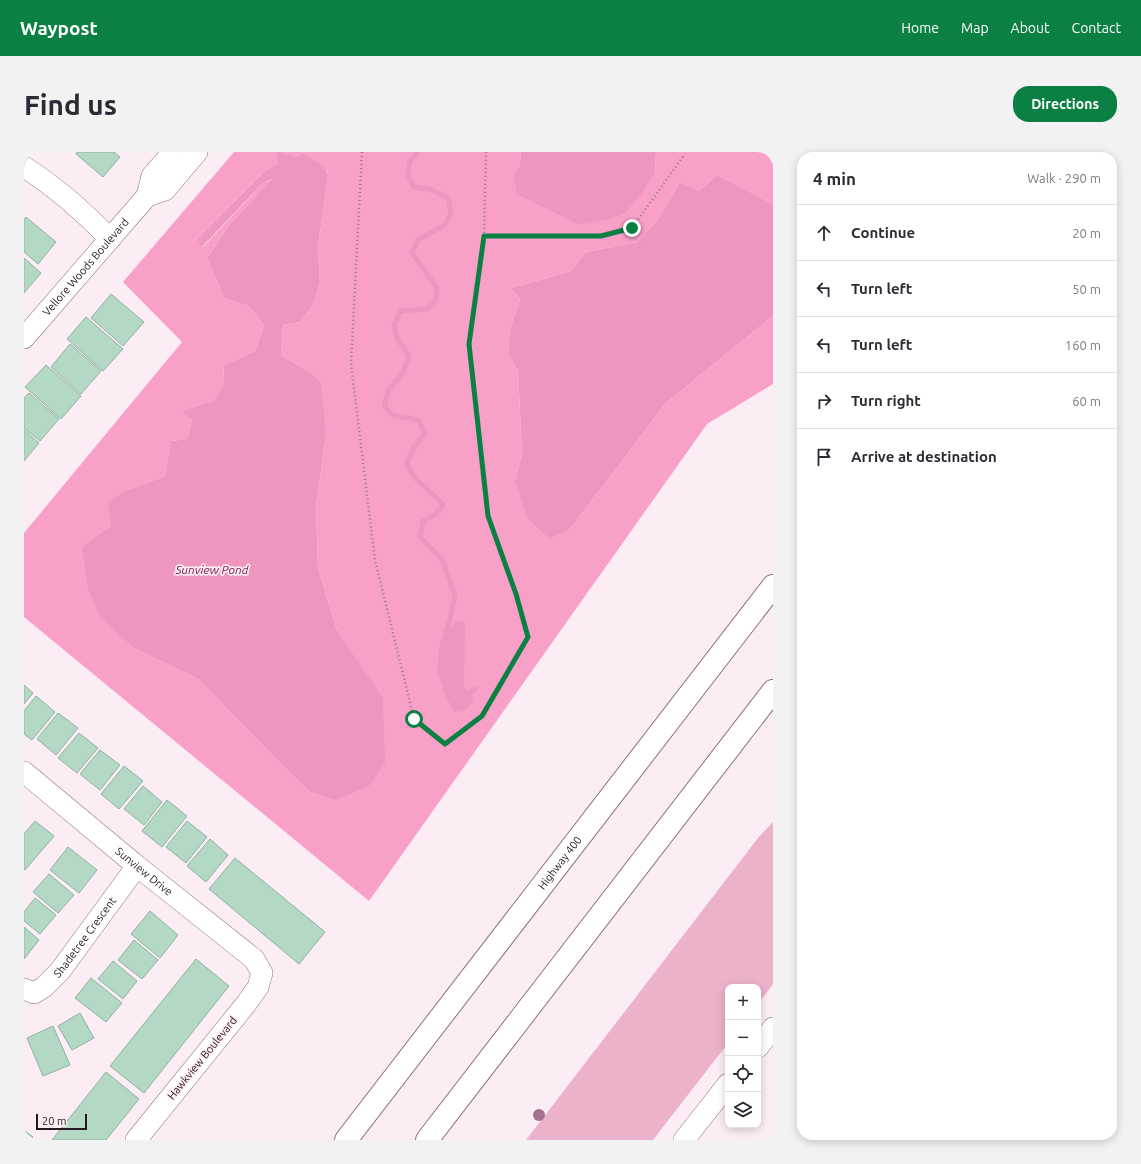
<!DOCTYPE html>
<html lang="en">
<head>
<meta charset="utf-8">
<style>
  :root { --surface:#fff; --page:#f2f2f3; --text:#2b2b33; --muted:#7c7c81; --line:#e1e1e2; --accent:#0b8043 }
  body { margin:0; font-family:Ubuntu,sans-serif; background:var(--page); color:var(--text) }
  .controls { position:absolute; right:12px; bottom:12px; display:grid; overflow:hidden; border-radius:8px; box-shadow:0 2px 10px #0003 }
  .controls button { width:36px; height:36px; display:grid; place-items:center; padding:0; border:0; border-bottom:1px solid var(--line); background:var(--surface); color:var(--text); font:20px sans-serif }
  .scale { position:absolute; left:12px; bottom:10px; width:51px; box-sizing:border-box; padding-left:4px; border:2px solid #26181e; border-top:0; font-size:11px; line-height:14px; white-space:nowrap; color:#26181e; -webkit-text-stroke:3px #fcecf3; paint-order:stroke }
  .stop { position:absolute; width:12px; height:12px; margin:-9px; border:3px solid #0b8043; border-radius:50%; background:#fff }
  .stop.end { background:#0b8043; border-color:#fff; box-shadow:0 1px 4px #0008 }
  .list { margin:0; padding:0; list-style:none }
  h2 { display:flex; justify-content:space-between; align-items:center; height:52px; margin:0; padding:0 16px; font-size:17px }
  h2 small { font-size:13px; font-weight:400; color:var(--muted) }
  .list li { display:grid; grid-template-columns:26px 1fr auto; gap:12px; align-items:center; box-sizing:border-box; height:56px; padding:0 16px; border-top:1px solid var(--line) }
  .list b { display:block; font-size:15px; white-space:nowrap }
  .list em { font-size:13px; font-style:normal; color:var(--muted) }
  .icon { flex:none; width:22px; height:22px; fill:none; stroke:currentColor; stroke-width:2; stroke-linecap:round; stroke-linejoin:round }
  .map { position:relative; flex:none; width:749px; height:988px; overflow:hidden; border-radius:16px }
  header { display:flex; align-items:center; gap:24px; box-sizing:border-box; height:56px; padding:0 20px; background:var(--accent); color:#fff }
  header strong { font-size:19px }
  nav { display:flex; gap:22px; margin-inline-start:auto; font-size:14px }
  .intro { display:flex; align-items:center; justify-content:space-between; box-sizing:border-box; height:96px; padding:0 24px }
  h1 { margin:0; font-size:28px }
  .button { padding:10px 18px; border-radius:16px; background:var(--accent); color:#fff; font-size:14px; font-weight:700 }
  main { display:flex; gap:24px; padding:0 24px }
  aside { flex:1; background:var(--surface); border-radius:16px; box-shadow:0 2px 10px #0003 }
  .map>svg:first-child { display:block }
  .green { fill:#ecb2cc }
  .forest { fill:#f9a0c9; fill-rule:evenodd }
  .water { fill:#ef96c0 }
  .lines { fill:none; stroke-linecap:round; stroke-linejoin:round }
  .stream { stroke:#ef96c0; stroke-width:5 }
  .building { fill:#b3d9c5; stroke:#8eb3a0 }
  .minor-casing { stroke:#916f7e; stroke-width:22 }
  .highway-casing { stroke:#916f7e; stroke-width:24 }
  .path { stroke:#8d7e85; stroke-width:2.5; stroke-dasharray:1 3; stroke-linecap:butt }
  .minor { stroke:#fff; stroke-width:21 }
  .highway { stroke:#fff; stroke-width:22 }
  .tree { fill:#a3728e }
  .route { stroke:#0b8043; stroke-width:5 }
  .labels { text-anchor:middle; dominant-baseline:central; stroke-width:3.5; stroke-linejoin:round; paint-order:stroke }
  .street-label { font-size:11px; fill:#26181e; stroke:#fcecf3 }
  .water-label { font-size:12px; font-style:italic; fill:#7b1350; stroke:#fcecf3 }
</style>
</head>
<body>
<header>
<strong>Waypost</strong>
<nav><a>Home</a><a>Map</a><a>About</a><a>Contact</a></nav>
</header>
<div class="intro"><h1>Find us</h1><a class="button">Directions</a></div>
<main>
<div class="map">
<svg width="749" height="988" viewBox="0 0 749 988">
  <rect width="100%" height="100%" fill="#fcecf3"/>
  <path class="green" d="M 749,670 L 749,832 L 734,852 L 734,835 L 704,835 L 704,891 L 629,988 L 502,988 L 734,686 Z"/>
  <path class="forest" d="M 210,0 L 497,0 L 495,15 L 489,24 L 631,20 L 632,0 L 749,0 L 749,52 L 693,23 L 675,39 L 656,30 L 632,70 L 613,90 L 562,100 L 547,119 L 487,136 L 496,148 L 486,176 L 484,202 L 494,219 L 498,303 L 491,328 L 546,377 L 642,251 L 749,164 L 749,232 L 683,272 L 345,749 L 0,465 L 0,381 L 158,190 L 99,130 ZM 279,1 L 301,14 L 304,22 L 294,95 L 296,130 L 289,154 L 275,170 L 259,173 L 257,203 L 288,222 L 302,282 L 292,355 L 294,416 L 313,478 L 358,546 L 285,639 L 268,623 L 174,527 L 110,496 L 58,394 L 87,373 L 106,337 L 141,324 L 147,289 L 163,287 L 168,268 L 159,259 L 189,249 L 199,234 L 200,213 L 231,199 L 240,173 L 224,154 L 199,146 L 195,133 L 183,106 L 203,76 L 249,27 L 238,32 L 179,95 L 173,87 L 242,18 Z"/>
  <path class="water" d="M 253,0 L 271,5 L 279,1 L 301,14 L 304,23 L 294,95 L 296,130 L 289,154 L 275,170 L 259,173 L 257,203 L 288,222 L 297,232 L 302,282 L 292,355 L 294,416 L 313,478 L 359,546 L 361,611 L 345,634 L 312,648 L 285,639 L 268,623 L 174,527 L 110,496 L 76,465 L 64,437 L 58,394 L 87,373 L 84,350 L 106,337 L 141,324 L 147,289 L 163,287 L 168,268 L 158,259 L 189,249 L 199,234 L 200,213 L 231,199 L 240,173 L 224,154 L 199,146 L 195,133 L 183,106 L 203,76 L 248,27 L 238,32 L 178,95 L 173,87 L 242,18 L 254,12 Z
    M 497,0 L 632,0 L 631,20 L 616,44 L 601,61 L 586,67 L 556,73 L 493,42 L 489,24 L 495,15 Z
    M 693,23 L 749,52 L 749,164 L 642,251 L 546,377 L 525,386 L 503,366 L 491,328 L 498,303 L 494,219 L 484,202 L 486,176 L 496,148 L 487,136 L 547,119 L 562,100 L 613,90 L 632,70 L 656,30 L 675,39 Z
    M 433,468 L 441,470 L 440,534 L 450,547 L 441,559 L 430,560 L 419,539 L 416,516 L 422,480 Z"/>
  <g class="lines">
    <path class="stream" d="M 394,0 L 386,9 L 384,23 L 390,35 L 406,37 L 424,46 L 427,61 L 421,73 L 394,88 L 388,101 L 413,136 L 412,149 L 403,157 L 377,159 L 370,172 L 373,186 L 385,204 L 379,221 L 365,237 L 360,254 L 368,263 L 394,268 L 401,281 L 390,295 L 382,313 L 393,328 L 419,352 L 412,362 L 399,369 L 396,385 L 418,407 L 431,444 L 427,463 L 417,498 L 416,522 L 420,530
      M 441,545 L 451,537"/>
  </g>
  <path class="building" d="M 53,0 L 90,0 L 96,5 L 79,25 L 52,2 Z
    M 2,65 L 32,90 L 14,112 L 0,100 L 0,67 Z
    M 0,106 L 17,121 L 0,141 Z
    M 87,142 L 120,170 L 99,194 L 67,166 Z
    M 62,165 L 99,197 L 79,219 L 43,187 Z
    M 46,192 L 77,219 L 57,242 L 27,215 Z
    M 22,213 L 57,244 L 37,267 L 1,235 Z
    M 5,241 L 35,267 L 16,289 L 0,276 L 0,246 Z
    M 0,278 L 15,291 L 0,309 Z
    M 0,533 L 9,541 L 0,552 Z
    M 12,544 L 31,560 L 8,588 L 0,582 L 0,559 Z
    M 34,561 L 54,576 L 32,603 L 13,587 Z
    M 55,581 L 74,596 L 53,621 L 34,606 Z
    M 76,598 L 96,613 L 76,638 L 56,622 Z
    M 100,614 L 119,629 L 95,657 L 77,642 Z
    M 119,634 L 138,650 L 120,673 L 100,657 Z
    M 143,648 L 163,664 L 138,695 L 118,679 Z
    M 11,669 L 30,684 L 1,718 L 0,717 L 0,682 Z
    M 163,669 L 183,685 L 162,711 L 142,695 Z
    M 186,687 L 204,703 L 182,730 L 163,714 Z
    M 44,695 L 73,718 L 55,741 L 26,718 Z
    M 211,706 L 301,780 L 275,812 L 185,737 Z
    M 25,722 L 50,743 L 34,761 L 9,740 Z
    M 11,746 L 32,763 L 16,782 L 0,769 L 0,760 Z
    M 126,759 L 154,783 L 136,806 L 107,782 Z
    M 0,775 L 15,788 L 0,807 Z
    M 110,788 L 134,808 L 118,827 L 94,808 Z
    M 172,807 L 205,834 L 120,941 L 86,914 Z
    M 89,809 L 113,829 L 99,847 L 74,827 Z
    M 67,826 L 98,851 L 82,870 L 51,846 Z
    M 56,861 L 70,886 L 48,898 L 34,874 Z
    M 29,874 L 46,913 L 19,924 L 3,886 Z
    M 82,920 L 115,947 L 82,988 L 28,988 Z
    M 0,978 L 9,985 L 7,988 L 0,988 Z"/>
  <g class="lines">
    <g class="minor-casing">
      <g id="minor">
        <path d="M 0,15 C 32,35 60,60 86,87"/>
        <path d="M 123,44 L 141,38 L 173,0"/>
        <path id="s1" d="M 0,186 L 123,44 L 128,24 L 149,0"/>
        <path id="s2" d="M 0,620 L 113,714 L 230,807 L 238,821 L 234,835 L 222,852 L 112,988"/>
        <path id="s3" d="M 0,837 L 10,841 L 20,835 L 36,819 L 113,714"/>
        <path d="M 734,895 L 749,876"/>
        <path d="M 660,988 L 704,932"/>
      </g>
    </g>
    <g class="highway-casing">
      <g id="highway">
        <path id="s4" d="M 322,988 L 749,434"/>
        <path d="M 403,988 L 749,539"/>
      </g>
    </g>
    <path class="path" d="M 338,0 L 327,212 L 351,408 L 390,567 L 421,592 L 458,564 L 504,485 L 492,442 L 464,364 L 445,191 L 460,84 L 462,0
      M 460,84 L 577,85 L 608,76 L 661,2"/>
    <use href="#minor" class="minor"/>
    <use href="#highway" class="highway"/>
  </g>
  <circle class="tree" cx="515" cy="963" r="6"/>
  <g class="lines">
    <path class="route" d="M 390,567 L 421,592 L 458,564 L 504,485 L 492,442 L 464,364 L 445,192 L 460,84 L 577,84 L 608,76"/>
  </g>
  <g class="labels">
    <g class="street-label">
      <text stroke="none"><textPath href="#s1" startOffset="94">Vellore Woods Boulevard</textPath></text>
      <text stroke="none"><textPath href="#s4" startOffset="350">Highway 400</textPath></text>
      <text stroke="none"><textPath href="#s2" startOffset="156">Sunview Drive</textPath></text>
      <text stroke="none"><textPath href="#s3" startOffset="87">Shadetree Crescent</textPath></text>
      <text transform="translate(178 906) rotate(-51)">Hawkview Boulevard</text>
    </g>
    <g class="water-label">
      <text x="188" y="417">Sunview Pond</text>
    </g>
  </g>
</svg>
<div class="controls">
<button>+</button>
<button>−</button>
<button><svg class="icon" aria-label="locate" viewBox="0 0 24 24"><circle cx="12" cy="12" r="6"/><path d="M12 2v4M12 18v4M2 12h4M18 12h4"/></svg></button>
<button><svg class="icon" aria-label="layers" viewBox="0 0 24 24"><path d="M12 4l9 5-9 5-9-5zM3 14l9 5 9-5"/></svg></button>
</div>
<div class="scale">20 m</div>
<div class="stop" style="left:390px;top:567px"></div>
<div class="stop end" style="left:608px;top:76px"></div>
</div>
<aside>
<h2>4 min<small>Walk · 290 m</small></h2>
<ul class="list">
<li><svg class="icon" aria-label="ahead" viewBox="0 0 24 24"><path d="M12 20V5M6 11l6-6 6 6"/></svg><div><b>Continue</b></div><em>20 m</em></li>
<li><svg class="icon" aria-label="left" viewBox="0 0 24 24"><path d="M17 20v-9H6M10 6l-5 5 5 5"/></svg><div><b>Turn left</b></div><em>50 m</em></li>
<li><svg class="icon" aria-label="left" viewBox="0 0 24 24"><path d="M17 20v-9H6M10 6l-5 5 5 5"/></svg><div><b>Turn left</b></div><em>160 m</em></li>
<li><svg class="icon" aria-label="right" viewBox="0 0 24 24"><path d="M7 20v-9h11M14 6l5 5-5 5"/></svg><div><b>Turn right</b></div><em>60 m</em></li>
<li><svg class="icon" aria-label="arrive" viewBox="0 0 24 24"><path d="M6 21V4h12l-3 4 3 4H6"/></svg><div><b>Arrive at destination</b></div></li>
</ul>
</aside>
</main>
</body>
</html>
